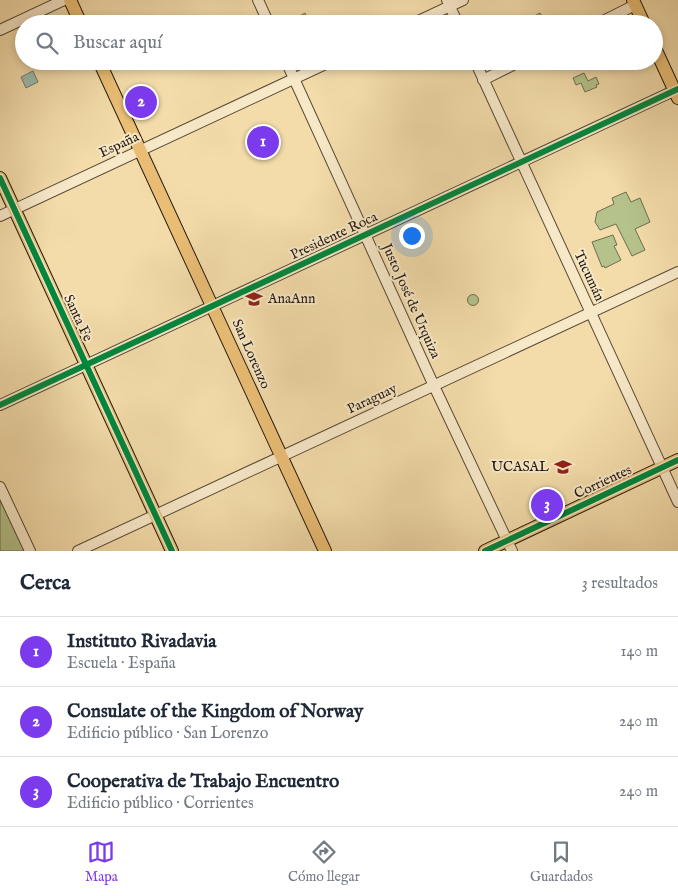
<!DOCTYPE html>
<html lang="es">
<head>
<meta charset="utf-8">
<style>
  :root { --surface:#fff; --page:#f6f6f7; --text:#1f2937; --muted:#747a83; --line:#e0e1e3; --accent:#7c3aed }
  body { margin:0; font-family:"IM FELL English",serif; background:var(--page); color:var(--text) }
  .you { position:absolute; left:411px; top:235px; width:18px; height:18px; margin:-12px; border:4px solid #fff; border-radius:50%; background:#1a73e8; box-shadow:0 0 0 8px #1a73e833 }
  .badge { display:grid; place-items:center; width:32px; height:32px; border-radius:50%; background:var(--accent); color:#fff; font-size:16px; font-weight:700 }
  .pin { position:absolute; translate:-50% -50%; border:2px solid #fff; box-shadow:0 1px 5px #0006 }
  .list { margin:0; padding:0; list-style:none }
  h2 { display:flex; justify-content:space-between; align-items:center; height:65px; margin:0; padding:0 20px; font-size:21px }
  h2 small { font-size:16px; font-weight:400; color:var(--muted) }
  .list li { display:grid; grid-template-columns:32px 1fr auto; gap:15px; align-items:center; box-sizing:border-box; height:70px; padding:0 20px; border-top:1px solid var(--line) }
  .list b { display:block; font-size:19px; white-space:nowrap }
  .list p { margin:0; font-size:16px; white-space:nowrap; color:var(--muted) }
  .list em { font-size:16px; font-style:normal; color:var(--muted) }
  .icon { flex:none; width:28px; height:28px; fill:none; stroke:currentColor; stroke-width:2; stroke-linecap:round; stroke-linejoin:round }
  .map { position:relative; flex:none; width:678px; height:551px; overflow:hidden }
  .search { position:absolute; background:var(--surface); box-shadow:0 2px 8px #0003; left:15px; right:15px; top:15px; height:55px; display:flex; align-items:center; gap:12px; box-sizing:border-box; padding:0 18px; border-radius:28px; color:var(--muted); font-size:19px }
  .sheet { height:275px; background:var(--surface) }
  nav { display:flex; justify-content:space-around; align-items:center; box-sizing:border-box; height:70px; border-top:1px solid var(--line); background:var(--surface); font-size:14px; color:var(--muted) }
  nav a { display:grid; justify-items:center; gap:2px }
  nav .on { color:var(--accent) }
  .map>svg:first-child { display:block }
  .green { fill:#b5c28c; stroke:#6c6e4e }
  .water { fill:#9dbaaf; stroke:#6d7a6f }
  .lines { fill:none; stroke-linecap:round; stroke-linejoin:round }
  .minor-casing { stroke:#584a36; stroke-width:12 }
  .major-casing { stroke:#241a0f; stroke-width:14 }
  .minor { stroke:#f7e8c8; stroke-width:10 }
  .major { stroke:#eabe75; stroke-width:12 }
  .cycleway-casing { stroke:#f7e8c8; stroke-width:9 }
  .cycleway { stroke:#00873e; stroke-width:6 }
  .labels { text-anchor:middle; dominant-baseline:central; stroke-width:4; stroke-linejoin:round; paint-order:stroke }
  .street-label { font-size:14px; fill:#241a0f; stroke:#f7e8c8 }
  .poi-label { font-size:14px; fill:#241a0f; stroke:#f7e8c8; text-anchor:start }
</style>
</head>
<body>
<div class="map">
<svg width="678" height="551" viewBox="0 0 678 551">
  <rect width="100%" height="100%" fill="#f3dcaa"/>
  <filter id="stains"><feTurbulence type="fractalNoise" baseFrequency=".004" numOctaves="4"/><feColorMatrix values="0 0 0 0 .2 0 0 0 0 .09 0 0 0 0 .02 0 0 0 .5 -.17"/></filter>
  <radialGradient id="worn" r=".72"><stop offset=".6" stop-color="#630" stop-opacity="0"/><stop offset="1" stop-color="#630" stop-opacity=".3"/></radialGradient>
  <path class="green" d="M 305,13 L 310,24 L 295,24 L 293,20 Z
    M 540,13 L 545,21 L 541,24 L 529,24 L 527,20 Z
    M 584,73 L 588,81 L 596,77 L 599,84 L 596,85 L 597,87 L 585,92 L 581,83 L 576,85 L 573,78 Z
    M 626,192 L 631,202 L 640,198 L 650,222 L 635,229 L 645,250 L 632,256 L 616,224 L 600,230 L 595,222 L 597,212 L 614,204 L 612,198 Z
    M 613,235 L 617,245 L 614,246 L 621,260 L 605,268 L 604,266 L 602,267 L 592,242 Z
    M467.5 300a5.5 5.5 0 1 1 11 0a5.5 5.5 0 1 1-11 0Z
    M 0,487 L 30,551 L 0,551 Z"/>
  <path class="water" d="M 33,71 L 38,82 L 26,88 L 21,77 Z"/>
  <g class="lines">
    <g class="minor-casing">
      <path id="minor" d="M 258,0 L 269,24
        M 447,0 L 458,24
        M 412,24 L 463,0
        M 597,24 L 635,5
        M 0,30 L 64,0
        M 286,61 L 434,386 L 512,551
        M 475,61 L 678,502
        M 483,80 L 521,61
        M 0,216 L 332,61
        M 0,405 L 678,89
        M 0,487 L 30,551
        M 78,551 L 678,272"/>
    </g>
    <g class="major-casing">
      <path id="major" d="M 70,0 L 81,24
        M 633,0 L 644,24
        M 654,46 L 678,98
        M 99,61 L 325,551
        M 0,178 L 172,551
        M 485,551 L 678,460"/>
    </g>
    <use href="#minor" class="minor"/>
    <use href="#major" class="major"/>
    <g class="cycleway-casing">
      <path id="cycleway" d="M 0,178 L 172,551
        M 0,405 L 678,89
        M 485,551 L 678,460"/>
    </g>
    <use href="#cycleway" class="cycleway"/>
  </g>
  <defs>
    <g id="university-bare" transform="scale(1.35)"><path d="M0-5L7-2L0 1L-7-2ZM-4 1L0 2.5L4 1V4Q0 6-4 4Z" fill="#8f2418" stroke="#f7e8c8" stroke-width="2.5" paint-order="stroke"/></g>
  </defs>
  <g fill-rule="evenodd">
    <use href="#university-bare" x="254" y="299"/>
    <use href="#university-bare" x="563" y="467"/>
  </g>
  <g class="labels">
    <g class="street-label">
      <text transform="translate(119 145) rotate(-25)">España</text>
      <text transform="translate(334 236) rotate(-25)">Presidente Roca</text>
      <text transform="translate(589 276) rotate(65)">Tucumán</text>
      <text transform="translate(411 301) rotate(66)">Justo José de Urquiza</text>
      <text transform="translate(78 318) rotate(65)">Santa Fe</text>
      <text transform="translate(251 354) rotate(66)">San Lorenzo</text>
      <text transform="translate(372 399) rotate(-25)">Paraguay</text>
      <text transform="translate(603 482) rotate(-25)">Corrientes</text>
    </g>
    <g class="poi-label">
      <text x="268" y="299">AnaAnn</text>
      <text x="549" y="467" text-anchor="end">UCASAL</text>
    </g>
  </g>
  <rect width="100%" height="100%" filter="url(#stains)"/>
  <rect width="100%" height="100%" fill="url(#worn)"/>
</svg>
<div class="you"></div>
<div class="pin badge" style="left:263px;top:142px">1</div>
<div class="pin badge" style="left:141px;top:102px">2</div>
<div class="pin badge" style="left:547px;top:505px">3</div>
<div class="search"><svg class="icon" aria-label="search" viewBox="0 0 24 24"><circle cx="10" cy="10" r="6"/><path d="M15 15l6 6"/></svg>Buscar aquí</div>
</div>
<section class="sheet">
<h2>Cerca<small>3 resultados</small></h2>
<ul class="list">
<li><span class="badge">1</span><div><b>Instituto Rivadavia</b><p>Escuela · España</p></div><em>140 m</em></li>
<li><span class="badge">2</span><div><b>Consulate of the Kingdom of Norway</b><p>Edificio público · San Lorenzo</p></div><em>240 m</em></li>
<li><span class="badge">3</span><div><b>Cooperativa de Trabajo Encuentro</b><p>Edificio público · Corrientes</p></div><em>240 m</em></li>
</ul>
</section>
<nav>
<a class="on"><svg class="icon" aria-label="map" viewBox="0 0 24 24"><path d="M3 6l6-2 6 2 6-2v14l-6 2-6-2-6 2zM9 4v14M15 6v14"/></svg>Mapa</a>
<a><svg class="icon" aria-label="directions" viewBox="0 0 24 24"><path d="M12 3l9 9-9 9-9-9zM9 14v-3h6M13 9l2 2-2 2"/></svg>Cómo llegar</a>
<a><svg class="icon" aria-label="saved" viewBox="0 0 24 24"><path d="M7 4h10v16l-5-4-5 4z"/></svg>Guardados</a>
</nav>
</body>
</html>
